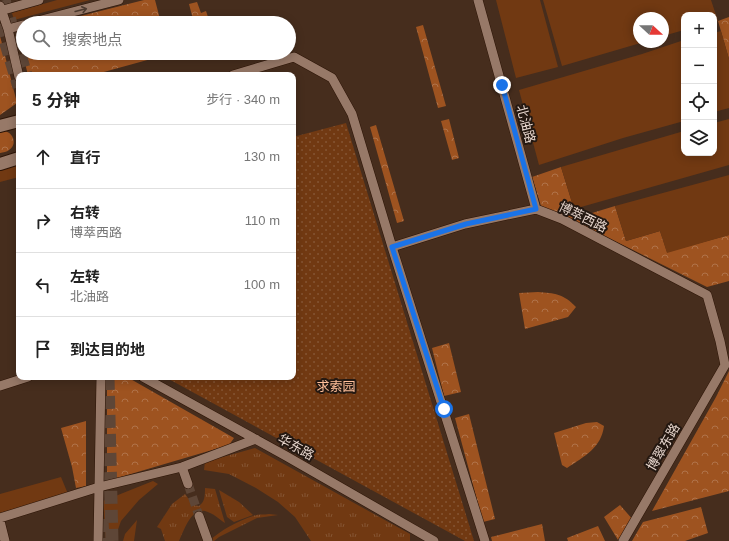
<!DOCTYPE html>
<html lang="zh">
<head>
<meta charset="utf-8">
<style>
  :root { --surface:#fff; --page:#f2f2f2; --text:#222; --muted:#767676; --line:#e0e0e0 }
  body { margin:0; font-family:Arial,"Noto Sans SC",sans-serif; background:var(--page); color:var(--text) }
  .controls { position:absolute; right:12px; top:12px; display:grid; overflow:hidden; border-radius:8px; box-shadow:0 2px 10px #0003 }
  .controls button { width:36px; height:36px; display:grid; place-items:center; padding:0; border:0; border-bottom:1px solid var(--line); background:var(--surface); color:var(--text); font:20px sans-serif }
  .compass { position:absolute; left:633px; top:12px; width:36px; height:36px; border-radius:50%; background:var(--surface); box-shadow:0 2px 10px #0003; rotate:111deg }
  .stop { position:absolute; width:12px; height:12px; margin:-9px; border:3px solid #1a73e8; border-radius:50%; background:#fff }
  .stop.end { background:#1a73e8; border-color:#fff; box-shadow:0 1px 4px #0008 }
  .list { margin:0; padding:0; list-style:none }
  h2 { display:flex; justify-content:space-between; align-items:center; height:52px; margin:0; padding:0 16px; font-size:17px }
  h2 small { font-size:13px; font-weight:400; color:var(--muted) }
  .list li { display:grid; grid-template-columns:26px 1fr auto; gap:12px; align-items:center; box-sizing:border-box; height:64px; padding:0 16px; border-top:1px solid var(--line) }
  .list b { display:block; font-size:15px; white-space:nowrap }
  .list p { margin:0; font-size:13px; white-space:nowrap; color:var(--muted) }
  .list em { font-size:13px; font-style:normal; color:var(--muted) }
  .icon { flex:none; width:22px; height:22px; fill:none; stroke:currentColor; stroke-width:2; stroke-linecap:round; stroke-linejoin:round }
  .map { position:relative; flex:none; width:729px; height:541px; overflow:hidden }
  .search { position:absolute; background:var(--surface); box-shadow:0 2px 10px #0003; left:16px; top:16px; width:280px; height:44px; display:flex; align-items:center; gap:10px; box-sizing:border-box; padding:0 14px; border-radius:22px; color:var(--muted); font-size:15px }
  .panel { position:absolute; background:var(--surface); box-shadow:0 2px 10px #0003; left:16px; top:72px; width:280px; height:308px; border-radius:8px }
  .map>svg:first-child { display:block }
  .grass { fill:url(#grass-tufts) }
  .forest { fill:url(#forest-crowns) }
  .park { fill:url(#park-dots) }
  .garden { fill:#713912 }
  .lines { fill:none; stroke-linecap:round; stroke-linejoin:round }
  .minor-tunnel { stroke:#5e4637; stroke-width:9; stroke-dasharray:9 4.5; stroke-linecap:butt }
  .secondary-tunnel { stroke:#5e4637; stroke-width:13; stroke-dasharray:13 6; stroke-linecap:butt }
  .minor-casing { stroke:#2c1406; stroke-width:10 }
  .tertiary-casing { stroke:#2c1406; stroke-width:14 }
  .minor { stroke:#977968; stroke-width:9 }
  .tertiary { stroke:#977968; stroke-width:12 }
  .oneway { stroke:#4c3a2f }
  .route { stroke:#1a73e8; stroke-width:5 }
  .labels { text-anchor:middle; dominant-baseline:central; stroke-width:4; stroke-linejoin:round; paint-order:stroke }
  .street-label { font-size:13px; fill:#e6d5cc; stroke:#241811 }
  .park-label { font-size:13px; fill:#ffbf9a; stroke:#241811 }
</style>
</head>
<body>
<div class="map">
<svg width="729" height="541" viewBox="0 0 729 541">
  <defs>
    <pattern id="grass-tufts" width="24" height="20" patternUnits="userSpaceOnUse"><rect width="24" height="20" fill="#713912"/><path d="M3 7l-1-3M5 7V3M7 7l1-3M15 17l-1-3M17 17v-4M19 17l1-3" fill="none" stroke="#855533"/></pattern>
    <pattern id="forest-crowns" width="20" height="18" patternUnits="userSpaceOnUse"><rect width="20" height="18" fill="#9e5320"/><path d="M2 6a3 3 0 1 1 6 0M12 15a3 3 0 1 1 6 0" fill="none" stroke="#b0734a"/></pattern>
    <pattern id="park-dots" width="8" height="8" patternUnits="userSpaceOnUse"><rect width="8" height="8" fill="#713912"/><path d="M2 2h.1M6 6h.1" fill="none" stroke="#855533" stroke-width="1.8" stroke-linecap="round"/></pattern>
  </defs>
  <rect width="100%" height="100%" fill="#462d1d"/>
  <path class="grass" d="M 255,448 L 410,534 L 410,541 L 311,541 L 295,517 L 278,502 L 256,488 L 229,474 L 204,470 L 205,462 Z
    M 205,488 L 215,489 L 225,523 C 219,519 213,513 205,511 C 190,509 184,531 179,541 L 165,541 L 161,529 L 157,527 L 172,504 L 185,494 L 193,505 L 199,506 C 205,502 205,495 205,488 Z
    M 219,490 L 239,502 L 253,515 L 234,522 L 227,517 Z
    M 269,514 L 278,515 L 257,518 L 219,537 L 214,541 L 209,541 C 221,530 238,521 253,516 C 258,514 264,515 269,514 Z"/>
  <path class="forest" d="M 144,0 L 155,0 L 161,23 L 53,23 Z
    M 197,2 L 201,13 L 206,11 L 210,23 L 194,23 L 189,4 Z
    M 729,17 L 729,59 L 718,21 Z
    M 423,25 L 446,106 L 438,108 L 416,27 Z
    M 23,31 L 23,53 L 169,54 L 93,75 L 28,75 L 17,32 Z
    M 0,36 L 17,103 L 0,115 Z
    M 449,119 L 459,158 L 452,160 L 441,121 Z
    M 376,125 L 404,221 L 397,223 L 370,127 Z
    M 4,131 C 13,132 18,144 9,150 C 7,152 3,152 0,153 L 0,132 Z
    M 561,167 L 574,209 L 579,217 L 615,206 L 626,241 L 660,231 L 667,252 L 729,235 L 729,281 L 707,287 L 573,220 L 541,206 L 532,177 Z
    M 538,292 C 554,293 564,294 576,307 L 568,317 L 525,329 L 519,293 Z
    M 449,343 L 461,392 L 444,396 L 432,348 Z
    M 729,371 L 729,491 L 652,511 L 716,397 Z
    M 107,377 L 127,377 L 234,438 L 229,445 L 107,481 Z
    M 469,414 L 495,519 L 483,522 L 455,418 Z
    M 86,421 L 86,486 L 76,488 L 72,467 L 61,428 Z
    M 597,422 L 604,426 C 601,448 585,456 567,468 L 562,465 L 554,433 L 586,423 Z
    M 620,505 L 634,521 L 618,540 L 604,517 Z
    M 701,507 L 708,533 L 685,541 L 632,541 L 643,522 Z
    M 542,524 L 545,541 L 492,541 L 491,537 Z
    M 598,526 L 605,541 L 568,541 L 567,538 Z"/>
  <path class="park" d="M 346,123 L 474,541 L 465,541 L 165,377 L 293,377 L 293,137 Z"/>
  <path class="garden" d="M 57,0 L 90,0 L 14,20 L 12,13 Z
    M 496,0 L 540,0 L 558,67 L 516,78 Z
    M 543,0 L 711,0 L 718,21 L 714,22 L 714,15 L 684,15 L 684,30 L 663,36 L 663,18 L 639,18 L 639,42 L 644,42 L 562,66 Z
    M 721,31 L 729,59 L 729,108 L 714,112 L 714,33 Z
    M 684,40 L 684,121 L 623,138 L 539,165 L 519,90 L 642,54 Z
    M 729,119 L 729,165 L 574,209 L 561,167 L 684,131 L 684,153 L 714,153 L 714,123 Z
    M 17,162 L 19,177 L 0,182 L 0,167 Z
    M 729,175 L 729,235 L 667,253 L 660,231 L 626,241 L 615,206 Z
    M 61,477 L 68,494 L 0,513 L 0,494 Z
    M 153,481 L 158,484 L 139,500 L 121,521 L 114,541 L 106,541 L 103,501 Z
    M 137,520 L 134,541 L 123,541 L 125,534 Z"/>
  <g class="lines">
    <path class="minor-tunnel" d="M 188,484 L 199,516"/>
    <path class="secondary-tunnel" d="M 4,0 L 26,75
      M 0,24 L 19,87
      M 108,377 L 112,541
      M 102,519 L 103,541"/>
    <g class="minor-casing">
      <path id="minor" d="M 478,0 L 536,209
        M 0,6 L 8,29 L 19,77
        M 0,11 L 39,0
        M 30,23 L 119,0
        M 8,29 L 23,25
        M 233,75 L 294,57 L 332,78 L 352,114 L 392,247 L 485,541
        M 392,247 L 465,224 L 536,209 L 562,219 L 707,295 L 720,341 L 725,365 L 623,541
        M 143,377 L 286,456 L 434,541
        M 0,386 L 28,377
        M 182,467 L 188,484
        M 199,516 L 208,541
        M 0,518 L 99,487 L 101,377
        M 0,521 L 5,541
        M 98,541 L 99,487 L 182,467 L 256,439"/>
    </g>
    <g class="tertiary-casing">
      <path id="tertiary" d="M 0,126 L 19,121
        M 0,164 L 19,158"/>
    </g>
    <use href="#minor" class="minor"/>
    <use href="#tertiary" class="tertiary"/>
  </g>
  <defs><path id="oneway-shaft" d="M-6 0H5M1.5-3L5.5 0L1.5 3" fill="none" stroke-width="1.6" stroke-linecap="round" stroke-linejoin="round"/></defs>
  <use class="oneway" href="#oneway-shaft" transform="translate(81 10) rotate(-14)"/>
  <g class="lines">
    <path class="route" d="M 444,409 L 392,247 L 466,224 L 536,209 L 502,85"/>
  </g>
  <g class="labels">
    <g class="street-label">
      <text transform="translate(526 124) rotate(75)">北油路</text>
      <text transform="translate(583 217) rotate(26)">博萃西路</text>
      <text transform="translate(296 447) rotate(29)">华东路</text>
      <text transform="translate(663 447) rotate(-60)">博翠东路</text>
    </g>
    <g class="park-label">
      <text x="336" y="386">求索园</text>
    </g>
  </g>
</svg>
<div class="controls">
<button>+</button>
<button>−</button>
<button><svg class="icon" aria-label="locate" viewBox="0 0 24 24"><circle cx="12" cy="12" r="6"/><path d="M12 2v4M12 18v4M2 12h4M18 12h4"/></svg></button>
<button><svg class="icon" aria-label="layers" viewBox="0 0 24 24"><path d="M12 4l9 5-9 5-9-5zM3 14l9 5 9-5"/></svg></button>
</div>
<svg class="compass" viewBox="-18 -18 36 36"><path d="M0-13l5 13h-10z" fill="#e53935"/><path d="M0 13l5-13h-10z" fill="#767676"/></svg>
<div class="stop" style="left:444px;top:409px"></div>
<div class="stop end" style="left:502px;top:85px"></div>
<div class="search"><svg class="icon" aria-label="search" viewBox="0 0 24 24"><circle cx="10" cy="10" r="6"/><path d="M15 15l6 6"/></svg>搜索地点</div>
<section class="panel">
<h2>5 分钟<small>步行 · 340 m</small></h2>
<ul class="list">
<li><svg class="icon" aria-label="ahead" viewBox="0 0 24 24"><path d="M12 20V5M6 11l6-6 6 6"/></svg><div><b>直行</b></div><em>130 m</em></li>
<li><svg class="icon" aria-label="right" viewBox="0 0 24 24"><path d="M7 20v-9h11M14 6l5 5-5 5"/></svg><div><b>右转</b><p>博萃西路</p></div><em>110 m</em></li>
<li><svg class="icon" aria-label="left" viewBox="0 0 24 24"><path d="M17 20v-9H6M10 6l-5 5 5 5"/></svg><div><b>左转</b><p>北油路</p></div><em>100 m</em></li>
<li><svg class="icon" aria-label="arrive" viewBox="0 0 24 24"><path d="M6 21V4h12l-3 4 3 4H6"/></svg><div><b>到达目的地</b></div></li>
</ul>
</section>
</div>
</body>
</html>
